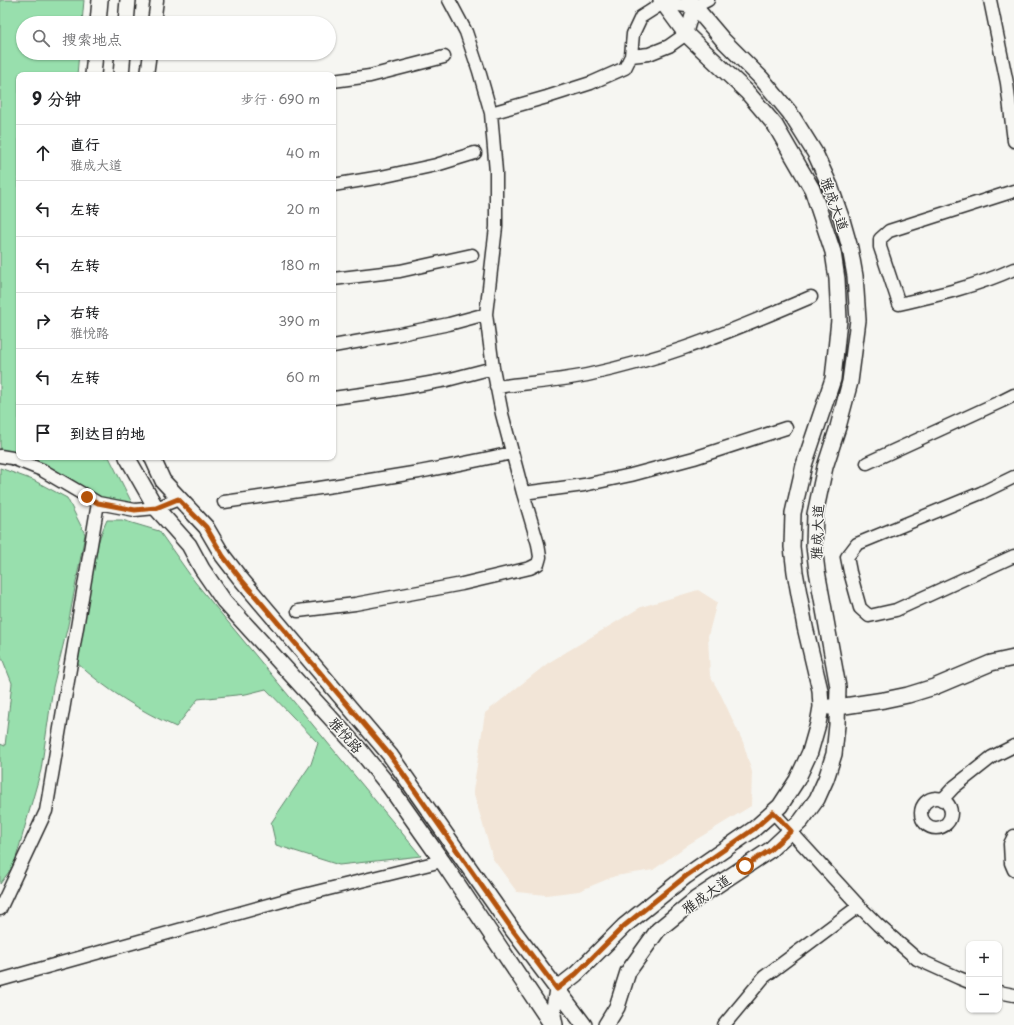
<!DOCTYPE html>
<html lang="zh">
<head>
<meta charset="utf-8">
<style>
  :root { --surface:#fff; --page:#f2f2f2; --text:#202124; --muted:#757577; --line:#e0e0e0 }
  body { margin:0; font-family:"Playpen Sans","LXGW WenKai TC",sans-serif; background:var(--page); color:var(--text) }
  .controls { position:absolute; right:12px; bottom:12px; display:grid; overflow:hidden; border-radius:8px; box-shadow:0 1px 3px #0004 }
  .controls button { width:36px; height:36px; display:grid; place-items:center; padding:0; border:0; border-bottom:1px solid var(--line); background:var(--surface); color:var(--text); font:20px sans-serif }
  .stop { position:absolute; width:12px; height:12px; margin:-9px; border:3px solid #b45309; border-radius:50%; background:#fff }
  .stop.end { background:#b45309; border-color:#fff; box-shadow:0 1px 4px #0008 }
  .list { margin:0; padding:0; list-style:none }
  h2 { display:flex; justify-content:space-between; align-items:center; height:52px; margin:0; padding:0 16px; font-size:17px }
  h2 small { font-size:13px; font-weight:400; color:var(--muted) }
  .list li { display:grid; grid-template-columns:26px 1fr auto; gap:12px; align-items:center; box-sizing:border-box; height:56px; padding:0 16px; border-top:1px solid var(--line) }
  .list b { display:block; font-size:15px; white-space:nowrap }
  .list p { margin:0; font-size:13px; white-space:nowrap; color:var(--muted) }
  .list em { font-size:13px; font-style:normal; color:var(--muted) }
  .icon { flex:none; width:22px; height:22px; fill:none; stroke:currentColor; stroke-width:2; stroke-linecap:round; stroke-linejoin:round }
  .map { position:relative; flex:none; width:1014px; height:1025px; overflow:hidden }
  .search { position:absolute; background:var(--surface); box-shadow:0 1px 3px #0004; left:16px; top:16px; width:320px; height:44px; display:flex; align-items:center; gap:10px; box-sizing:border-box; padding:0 14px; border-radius:22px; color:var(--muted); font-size:15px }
  .panel { position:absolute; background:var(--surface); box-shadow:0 1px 3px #0004; left:16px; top:72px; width:320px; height:388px; border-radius:8px }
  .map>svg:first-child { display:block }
  .built { fill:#f2e5d7 }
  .green { fill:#98dfad; stroke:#62856c }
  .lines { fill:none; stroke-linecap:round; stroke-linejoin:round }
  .minor-casing { stroke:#2b2b2b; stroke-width:15 }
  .tertiary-casing { stroke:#2b2b2b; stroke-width:18 }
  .minor { stroke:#f6f6f2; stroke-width:12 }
  .tertiary { stroke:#f6f6f2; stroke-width:15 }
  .route { stroke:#b45309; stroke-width:5 }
  .labels { text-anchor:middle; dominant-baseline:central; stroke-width:3; stroke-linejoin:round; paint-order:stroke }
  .street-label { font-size:14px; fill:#2b2b2b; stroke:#f6f6f2 }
</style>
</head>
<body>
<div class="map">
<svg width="1014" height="1025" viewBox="0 0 1014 1025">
  <rect width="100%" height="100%" fill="#f6f6f2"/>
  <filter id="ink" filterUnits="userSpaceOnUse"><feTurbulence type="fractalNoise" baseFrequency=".025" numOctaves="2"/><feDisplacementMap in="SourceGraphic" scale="8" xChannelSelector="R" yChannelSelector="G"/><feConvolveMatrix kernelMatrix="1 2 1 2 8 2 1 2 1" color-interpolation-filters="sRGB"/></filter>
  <g filter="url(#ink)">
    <path class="built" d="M 698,590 L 717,602 L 708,636 L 710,676 L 721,695 L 743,742 L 752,772 L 751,806 L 689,844 L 653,870 L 615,876 L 579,891 L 546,895 L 517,892 L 493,859 L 473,791 L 485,713 L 548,663 L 641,607 Z"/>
    <path class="green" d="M 0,0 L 84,0 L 82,23 L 23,23 L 23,53 L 79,53 L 77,75 L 19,75 L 19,455 L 0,450 Z
      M 24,457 L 109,457 L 132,503 L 97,497 Z
      M 0,468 L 33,480 L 67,498 L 85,534 L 68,625 L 53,687 L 41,770 L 14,865 L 0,884 L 0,744 L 5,746 L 12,683 L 0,653 Z
      M 107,520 L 122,520 L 159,531 L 195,582 L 421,856 L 339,865 L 276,845 L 271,823 L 311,764 L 318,743 L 266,689 L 246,694 L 198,699 L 176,727 C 142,712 105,689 77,663 C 84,617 87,563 107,520 Z"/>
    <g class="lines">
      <g class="minor-casing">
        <path id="minor" d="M 990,0 L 1007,83 L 1014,141
          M 694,7 L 686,34 L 669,46 L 649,54 L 631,56 L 633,34 L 641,17 L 663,3 L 694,7 L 708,0
          M 154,23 L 157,0
          M 147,75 L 150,53
          M 333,81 L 370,76 L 444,57
          M 491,113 L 547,97 L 591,83 L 625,68 L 631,56
          M 333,185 L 381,177 L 436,165 L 475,153
          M 1014,191 L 889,231 L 880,239 L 880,247 L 899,304 C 938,295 977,286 1014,269
          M 333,279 L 400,271 L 472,255
          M 333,346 L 395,335 L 449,324 L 486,314
          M 496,387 C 527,383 557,381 587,375 C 619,368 653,359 684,348 C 727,333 769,315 811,297
          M 333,398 L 384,391 L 447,380 L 493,368
          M 0,456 L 12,458 L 42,470 L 98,503 L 135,510 L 156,508 L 179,499
          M 867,463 L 1002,401 L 1014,395
          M 1014,477 L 981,493 L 857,544 L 847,557 L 850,572 L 860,608 L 869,616 L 896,610 L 1014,556
          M 523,493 L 584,485 L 631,475 L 694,458 L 786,428
          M 224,502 C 289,493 354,483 419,472 C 450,466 481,460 512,453
          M 298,611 L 355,604 L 462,584 L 530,568 L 538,564 L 540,557 L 538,544 L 523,493 L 502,414 L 493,368 L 486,314 L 496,227 L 496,172 L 491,113 L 479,71 L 466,32 L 449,0
          M921 813a15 15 0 1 1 30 0a15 15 0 1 1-30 0Z
          M 942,800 L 954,787 L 992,757 L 1014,746
          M 773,812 L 859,906 L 878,925 L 917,959 L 959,978 L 969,982
          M 1014,836 L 1010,844 L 1011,863 L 1014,870
          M 0,909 L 46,811 L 98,503
          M 0,980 L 300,896 L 442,861
          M 999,992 L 1014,995
          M 724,1025 L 764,977 L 859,906"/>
      </g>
      <g class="tertiary-casing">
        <path id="tertiary" d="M 98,23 L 100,0
          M 126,23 L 128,0
          M 93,75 L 95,53
          M 121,75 L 123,53
          M 127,457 L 156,508 L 189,545 L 202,569 L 224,601 L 359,749 L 389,786 L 442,861 L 552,1025
          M 152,457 L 163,481 L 206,527 L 223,556 L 240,578 L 390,755 L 512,929 L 584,1025
          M 829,707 L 838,707 L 884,700 L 908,695 L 934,687 L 991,663 L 1014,658
          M 555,1025 L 553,1015 L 557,989 L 576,974 L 624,926 L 686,876 L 754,829 L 780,806 L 797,780 L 810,752 L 818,724 L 821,707 L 820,690 L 805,627 L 795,572 L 792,547 L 793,513 L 804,465 L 833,379 L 839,320 L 837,279 L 833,252 L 812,189 L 775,125 L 747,92 L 686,34 L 661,0
          M 606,1025 L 617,1007 L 628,972 L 658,930 L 696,899 L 770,850 L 801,821 L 817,799 L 826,779 L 834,754 L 837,725 L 838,687 L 817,571 L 814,546 L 815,514 L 825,467 L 838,427 L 850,382 L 858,320 L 855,276 L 850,248 L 842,220 L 830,186 L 815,153 L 790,113 L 761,78 L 723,40 L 689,0"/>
      </g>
      <use href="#minor" class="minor"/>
      <use href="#tertiary" class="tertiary"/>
    </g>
  </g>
  <g class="lines" filter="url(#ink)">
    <path class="route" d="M 87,497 L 98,503 L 135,510 L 156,508 L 178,499 L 206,527 L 223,556 L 240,578 L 390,755 L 512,929 L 557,989 L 576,974 L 624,926 L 686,876 L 754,829 L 773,812 L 791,831 L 770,850 L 745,866"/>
  </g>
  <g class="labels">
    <g class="street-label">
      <text transform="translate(835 204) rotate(70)">雅成大道</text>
      <text transform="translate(817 532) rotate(-88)">雅成大道</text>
      <text transform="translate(346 735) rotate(48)">雅悦路</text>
      <text transform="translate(706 894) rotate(-36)">雅成大道</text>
    </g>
  </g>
</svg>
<div class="controls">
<button>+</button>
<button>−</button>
</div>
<div class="stop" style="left:745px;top:866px"></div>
<div class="stop end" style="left:87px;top:497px"></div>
<div class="search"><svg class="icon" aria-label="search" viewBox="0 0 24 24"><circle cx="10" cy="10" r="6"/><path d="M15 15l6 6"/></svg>搜索地点</div>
<section class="panel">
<h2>9 分钟<small>步行 · 690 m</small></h2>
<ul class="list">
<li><svg class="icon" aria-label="ahead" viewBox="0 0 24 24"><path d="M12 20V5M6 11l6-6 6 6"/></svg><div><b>直行</b><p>雅成大道</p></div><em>40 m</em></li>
<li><svg class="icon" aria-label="left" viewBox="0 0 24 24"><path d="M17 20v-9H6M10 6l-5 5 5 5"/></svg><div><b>左转</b></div><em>20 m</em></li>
<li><svg class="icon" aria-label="left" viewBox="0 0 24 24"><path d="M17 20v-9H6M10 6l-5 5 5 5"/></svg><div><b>左转</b></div><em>180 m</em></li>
<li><svg class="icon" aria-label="right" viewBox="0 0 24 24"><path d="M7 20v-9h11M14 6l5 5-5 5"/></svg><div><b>右转</b><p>雅悦路</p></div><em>390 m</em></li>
<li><svg class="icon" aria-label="left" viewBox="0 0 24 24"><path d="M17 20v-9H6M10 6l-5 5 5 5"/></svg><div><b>左转</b></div><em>60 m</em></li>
<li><svg class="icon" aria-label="arrive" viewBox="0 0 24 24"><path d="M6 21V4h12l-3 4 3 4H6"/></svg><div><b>到达目的地</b></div></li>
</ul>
</section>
</div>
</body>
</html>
